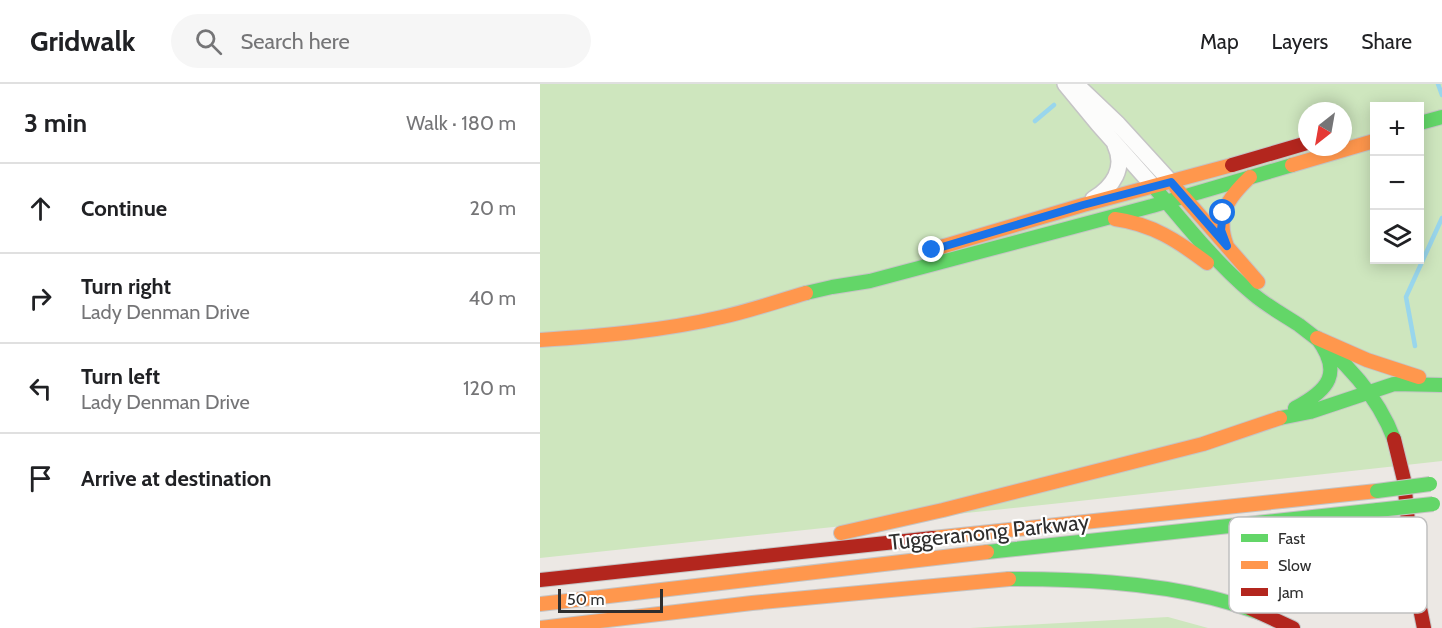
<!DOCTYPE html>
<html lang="en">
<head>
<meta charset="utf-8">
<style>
  :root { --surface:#fff; --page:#f6f6f6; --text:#202124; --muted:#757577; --line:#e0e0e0 }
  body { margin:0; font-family:Cabin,sans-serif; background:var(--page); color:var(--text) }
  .controls { position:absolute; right:18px; top:18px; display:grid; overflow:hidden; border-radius:0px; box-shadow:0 3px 15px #0003 }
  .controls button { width:54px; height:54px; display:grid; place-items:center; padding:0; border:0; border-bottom:2px solid var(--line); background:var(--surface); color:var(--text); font:30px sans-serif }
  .compass { position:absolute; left:758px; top:18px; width:54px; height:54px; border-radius:50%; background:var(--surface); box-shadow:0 3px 15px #0003; rotate:211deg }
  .scale { position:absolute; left:18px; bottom:15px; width:105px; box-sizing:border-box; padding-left:6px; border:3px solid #2e2e2e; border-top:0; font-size:16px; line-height:21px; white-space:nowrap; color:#2e2e2e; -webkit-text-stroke:4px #fff; paint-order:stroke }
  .stop { position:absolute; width:18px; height:18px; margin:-14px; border:4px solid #1a73e8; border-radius:50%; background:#fff }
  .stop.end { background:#1a73e8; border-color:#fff; box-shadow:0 2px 6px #0008 }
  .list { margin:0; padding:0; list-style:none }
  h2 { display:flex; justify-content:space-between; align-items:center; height:78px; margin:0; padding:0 24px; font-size:26px }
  h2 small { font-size:20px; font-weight:400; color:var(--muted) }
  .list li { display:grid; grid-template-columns:39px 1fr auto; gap:18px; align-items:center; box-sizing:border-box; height:90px; padding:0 24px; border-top:2px solid var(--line) }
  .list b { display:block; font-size:22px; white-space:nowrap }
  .list p { margin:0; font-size:20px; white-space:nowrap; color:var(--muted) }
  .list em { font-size:20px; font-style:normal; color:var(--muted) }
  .icon { flex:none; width:33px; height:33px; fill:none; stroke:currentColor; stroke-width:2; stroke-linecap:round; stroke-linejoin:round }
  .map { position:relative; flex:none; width:902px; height:544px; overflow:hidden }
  header { display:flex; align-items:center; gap:36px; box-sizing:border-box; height:84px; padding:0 30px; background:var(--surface); border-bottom:2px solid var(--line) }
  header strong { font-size:28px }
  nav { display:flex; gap:33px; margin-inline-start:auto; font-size:21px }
  .search { width:420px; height:54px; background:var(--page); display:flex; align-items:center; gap:15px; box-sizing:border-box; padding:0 21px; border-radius:33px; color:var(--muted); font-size:22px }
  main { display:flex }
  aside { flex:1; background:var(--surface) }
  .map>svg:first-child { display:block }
  .green { fill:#cee6be; fill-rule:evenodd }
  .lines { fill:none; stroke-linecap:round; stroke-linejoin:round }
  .stream { stroke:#99d6ec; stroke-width:4.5 }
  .street-casing { stroke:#c5c4c5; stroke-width:18 }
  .fast-casing { stroke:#c5c4c5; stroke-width:16 }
  .slow-casing { stroke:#c5c4c5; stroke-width:16 }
  .jam-casing { stroke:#c5c4c5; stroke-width:16 }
  .street { stroke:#fcfcfb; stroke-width:15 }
  .fast { stroke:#63d668; stroke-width:14 }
  .slow { stroke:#ff974d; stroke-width:14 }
  .jam { stroke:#b3261e; stroke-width:14 }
  .fast-bridge-casing { stroke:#c6c5c4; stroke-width:16; stroke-linecap:butt }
  .fast-bridge { stroke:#63d668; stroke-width:14 }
  .route { stroke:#1a73e8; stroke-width:8 }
  .labels { text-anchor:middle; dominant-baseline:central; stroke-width:4.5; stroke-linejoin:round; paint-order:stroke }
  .street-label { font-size:22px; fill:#2e2e2e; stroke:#fff }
  .key { fill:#fff; stroke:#c0c0c0; stroke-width:1.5 }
  .key-label { font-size:16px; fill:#2e2e2e }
</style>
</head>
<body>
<header>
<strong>Gridwalk</strong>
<div class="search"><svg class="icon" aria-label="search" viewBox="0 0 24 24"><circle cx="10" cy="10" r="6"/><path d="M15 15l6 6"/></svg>Search here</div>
<nav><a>Map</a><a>Layers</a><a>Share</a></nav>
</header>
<main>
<aside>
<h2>3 min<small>Walk · 180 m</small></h2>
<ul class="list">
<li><svg class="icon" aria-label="ahead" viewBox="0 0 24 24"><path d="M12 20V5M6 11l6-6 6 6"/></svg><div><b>Continue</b></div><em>20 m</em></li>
<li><svg class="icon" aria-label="right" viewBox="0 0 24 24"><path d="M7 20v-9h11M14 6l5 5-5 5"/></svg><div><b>Turn right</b><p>Lady Denman Drive</p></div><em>40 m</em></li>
<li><svg class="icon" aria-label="left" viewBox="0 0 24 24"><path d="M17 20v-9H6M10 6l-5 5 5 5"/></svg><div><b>Turn left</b><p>Lady Denman Drive</p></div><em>120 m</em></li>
<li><svg class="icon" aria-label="arrive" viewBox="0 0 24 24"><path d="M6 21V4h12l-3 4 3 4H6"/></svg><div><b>Arrive at destination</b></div></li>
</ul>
</aside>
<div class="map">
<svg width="902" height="544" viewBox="0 0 902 544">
  <rect width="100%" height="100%" fill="#ece8e4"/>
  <path class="green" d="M 0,0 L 902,0 L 902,377 L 521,419 L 0,474 ZM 834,22 L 880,22 L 880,176 L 834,176 ZM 767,27 L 803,27 L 803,63 L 767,63 Z
    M 628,533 L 668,544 L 430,544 Z"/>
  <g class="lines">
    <path class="stream" d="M 898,0 L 902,11
      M 495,37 L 514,21
      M 875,262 L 866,213 L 902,134"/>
    <g class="street-casing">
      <path id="street" d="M 525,0 L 558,40 L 614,103
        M 536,0 L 578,40 L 631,98
        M 553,115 C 573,103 586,84 575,61"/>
    </g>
    <g class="fast-casing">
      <path id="fast" d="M 880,39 L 902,33
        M 614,103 C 645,140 676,179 713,210 C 727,222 744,231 759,241 C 800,271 836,307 854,355
        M 266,209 L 292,203 L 330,197 L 612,122 L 752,81
        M 755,324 C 789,306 803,289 777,254
        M 740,334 L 770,328 L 854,300 L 902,301
        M 447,468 L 838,426
        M 469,495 C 537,495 606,498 672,514 C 689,518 705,524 721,529"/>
    </g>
    <g class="slow-casing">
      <path id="slow" d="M 752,81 L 834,57
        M 636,104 L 718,198
        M 575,135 C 612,140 638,157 667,179
        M 687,162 C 675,131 688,114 710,93
        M 401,163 L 543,121 L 692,81
        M 777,254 L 827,276 L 879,293
        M 0,256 C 61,252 122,247 182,233 C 210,227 238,217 266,209
        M 301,449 L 403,426 L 663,360 L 740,334
        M 393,454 L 837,407
        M 0,520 L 447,468
        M 0,544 L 212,519 L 469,495"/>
    </g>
    <g class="jam-casing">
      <path id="jam" d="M 692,81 L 767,59
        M 854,355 L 864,396 L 873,490 L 884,544
        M 0,496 L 393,454
        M 705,522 L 753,544"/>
    </g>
    <use href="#street" class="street"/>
    <use href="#fast" class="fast"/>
    <use href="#slow" class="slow"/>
    <use href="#jam" class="jam"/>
    <g class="fast-bridge-casing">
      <path id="fast-bridge" d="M 837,407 L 890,400
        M 838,426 L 893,420"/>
    </g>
    <use href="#fast-bridge" class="fast-bridge"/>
  </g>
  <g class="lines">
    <path class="route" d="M 392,166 L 543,121 L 631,98 L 687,162 L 681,146 L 683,129"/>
  </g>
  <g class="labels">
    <g class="street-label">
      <text transform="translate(449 448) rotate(-6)">Tuggeranong Parkway</text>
    </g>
  </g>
  <rect x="689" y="433" width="198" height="96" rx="9" class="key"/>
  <rect x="701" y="450" width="27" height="8" fill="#63d668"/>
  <rect x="701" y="477" width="27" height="8" fill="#ff974d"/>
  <rect x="701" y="504" width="27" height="8" fill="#b3261e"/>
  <g class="key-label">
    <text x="738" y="460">Fast</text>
    <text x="738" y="487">Slow</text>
    <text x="738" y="514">Jam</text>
  </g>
</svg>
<div class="controls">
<button>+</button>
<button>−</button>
<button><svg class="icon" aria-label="layers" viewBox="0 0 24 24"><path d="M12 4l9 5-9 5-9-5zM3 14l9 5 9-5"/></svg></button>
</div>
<svg class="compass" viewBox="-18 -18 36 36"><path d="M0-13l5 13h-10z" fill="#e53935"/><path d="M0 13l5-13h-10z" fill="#757577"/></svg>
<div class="scale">50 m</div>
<div class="stop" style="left:683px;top:129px"></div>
<div class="stop end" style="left:392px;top:166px"></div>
</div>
</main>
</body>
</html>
